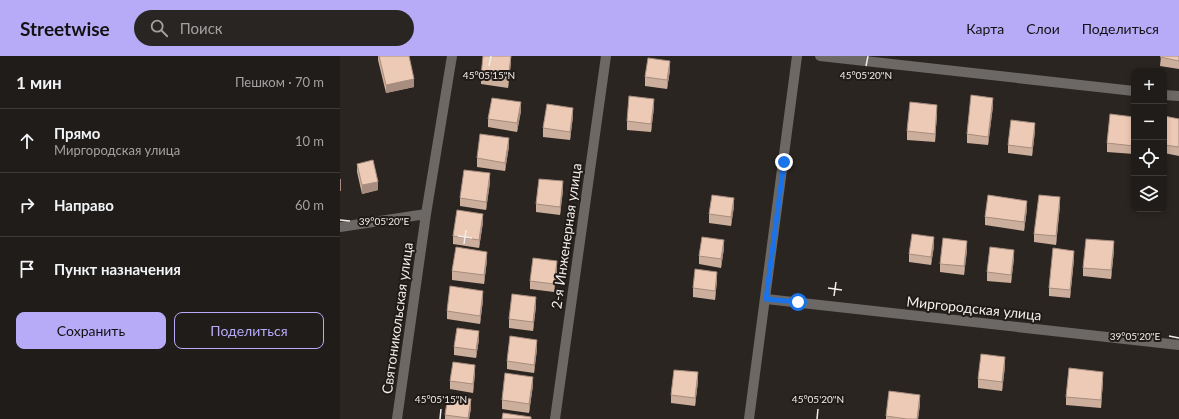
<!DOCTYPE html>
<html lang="ru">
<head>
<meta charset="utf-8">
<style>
  :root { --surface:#201c19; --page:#282522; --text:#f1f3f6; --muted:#a2a1a2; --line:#3d3a38; --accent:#b7abf8 }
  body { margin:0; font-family:Lato,sans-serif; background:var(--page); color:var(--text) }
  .controls { position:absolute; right:12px; top:12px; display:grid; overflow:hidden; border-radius:8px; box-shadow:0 2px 6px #0003 }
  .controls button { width:36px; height:36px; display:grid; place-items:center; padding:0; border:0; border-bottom:1px solid var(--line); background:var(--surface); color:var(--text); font:20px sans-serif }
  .stop { position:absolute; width:12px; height:12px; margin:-9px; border:3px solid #1a73e8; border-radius:50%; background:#fff }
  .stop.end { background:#1a73e8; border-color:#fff; box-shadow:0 1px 4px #0008 }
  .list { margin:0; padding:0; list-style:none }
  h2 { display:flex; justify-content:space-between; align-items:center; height:52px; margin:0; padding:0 16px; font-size:17px }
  h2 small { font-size:13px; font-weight:400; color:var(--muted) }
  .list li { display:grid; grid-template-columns:26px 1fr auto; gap:12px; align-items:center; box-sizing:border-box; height:64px; padding:0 16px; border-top:1px solid var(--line) }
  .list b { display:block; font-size:15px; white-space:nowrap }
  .list p { margin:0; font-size:13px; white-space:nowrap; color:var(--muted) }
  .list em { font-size:13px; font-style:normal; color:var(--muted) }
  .actions { display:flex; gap:8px; padding:12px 16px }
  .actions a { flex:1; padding:9px 0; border:1px solid var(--accent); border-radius:8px; text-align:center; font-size:14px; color:var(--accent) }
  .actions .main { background:var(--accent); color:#111 }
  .icon { flex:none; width:22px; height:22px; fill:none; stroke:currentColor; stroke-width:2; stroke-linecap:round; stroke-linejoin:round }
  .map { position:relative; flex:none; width:839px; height:363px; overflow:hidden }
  header { display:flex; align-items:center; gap:24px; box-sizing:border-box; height:56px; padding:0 20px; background:var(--accent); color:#111 }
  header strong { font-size:19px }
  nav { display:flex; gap:22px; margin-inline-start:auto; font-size:14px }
  .search { width:280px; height:36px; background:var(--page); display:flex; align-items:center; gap:10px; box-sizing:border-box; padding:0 14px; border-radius:22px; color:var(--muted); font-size:15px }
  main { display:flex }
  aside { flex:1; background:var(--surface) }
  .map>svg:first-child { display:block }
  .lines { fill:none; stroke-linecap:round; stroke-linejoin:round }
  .minor { stroke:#6b6866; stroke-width:10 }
  .wall { fill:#ccae9c }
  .shaded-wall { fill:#a68d7f }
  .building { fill:#edcab5; stroke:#a68d7f }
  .route { stroke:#1a73e8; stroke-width:5 }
  .ticks { fill:none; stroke:#f1edea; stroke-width:1.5 }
  .labels { text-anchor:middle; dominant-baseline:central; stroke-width:4; stroke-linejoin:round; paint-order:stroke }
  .street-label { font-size:14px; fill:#f1edea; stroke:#211b18 }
  .ticks-label { font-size:10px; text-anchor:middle; fill:#f1edea; stroke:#211b18; stroke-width:4; stroke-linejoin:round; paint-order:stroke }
</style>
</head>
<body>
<header>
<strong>Streetwise</strong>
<div class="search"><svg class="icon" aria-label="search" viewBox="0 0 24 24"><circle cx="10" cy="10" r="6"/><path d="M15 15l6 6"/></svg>Поиск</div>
<nav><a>Карта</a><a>Слои</a><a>Поделиться</a></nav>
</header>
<main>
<aside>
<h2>1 мин<small>Пешком · 70 m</small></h2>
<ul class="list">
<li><svg class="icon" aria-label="ahead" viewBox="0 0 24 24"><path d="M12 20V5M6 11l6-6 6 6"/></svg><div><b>Прямо</b><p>Миргородская улица</p></div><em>10 m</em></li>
<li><svg class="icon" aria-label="right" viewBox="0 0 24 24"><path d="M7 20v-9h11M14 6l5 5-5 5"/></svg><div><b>Направо</b></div><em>60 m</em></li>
<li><svg class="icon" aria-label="arrive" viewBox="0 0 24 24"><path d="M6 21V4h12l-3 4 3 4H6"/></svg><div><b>Пункт назначения</b></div></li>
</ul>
<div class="actions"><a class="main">Сохранить</a><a>Поделиться</a></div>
</aside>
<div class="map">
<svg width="839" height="363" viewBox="0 0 839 363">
  <rect width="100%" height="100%" fill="#2b2521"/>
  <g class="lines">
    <path class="minor" d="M 480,0 L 794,35
      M 824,39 L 839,40
      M 0,171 L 86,158
      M 426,243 L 839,289
      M 57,363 L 86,158 L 112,0
      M 215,363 L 266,0
      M 409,363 L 457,0"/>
  </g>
  <path class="wall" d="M 38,0 L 69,0 L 74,31 L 46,37 L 38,4 Z
    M 821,0 L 839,0 L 839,13 L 820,10 Z
    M 171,6 L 168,32 L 141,28 L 141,20 Z
    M 330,14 L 327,33 L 305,30 L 305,21 Z
    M 653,50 L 648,89 L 627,87 L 627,78 Z
    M 314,51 L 311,76 L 287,74 L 287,65 Z
    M 181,55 L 177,76 L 148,71 L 148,63 Z
    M 597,57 L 595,86 L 567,84 L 567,75 Z
    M 233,60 L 230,84 L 203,81 L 203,72 Z
    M 824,60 L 839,63 L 839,100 L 824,97 Z
    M 794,61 L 794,98 L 767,96 L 767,87 Z
    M 695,75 L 692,100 L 668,97 L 668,89 Z
    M 169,90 L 165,115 L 137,111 L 137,102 Z
    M 17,108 L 38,134 L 22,138 L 17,116 Z
    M 150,126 L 146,154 L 120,150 L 120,142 Z
    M 223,134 L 220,159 L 196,156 L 196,148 Z
    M 720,149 L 716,189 L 694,186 L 694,178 Z
    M 394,150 L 391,170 L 369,167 L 369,158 Z
    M 687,153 L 684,175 L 645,169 L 645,161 Z
    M 143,166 L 139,192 L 113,188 L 113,180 Z
    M 594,190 L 591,209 L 569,206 L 569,198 Z
    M 384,192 L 381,212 L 359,208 L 359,200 Z
    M 627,194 L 624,219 L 600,216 L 600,208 Z
    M 774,194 L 771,223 L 743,220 L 743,212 Z
    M 674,202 L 671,227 L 647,225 L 647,216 Z
    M 734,203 L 730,242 L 709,240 L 709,232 Z
    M 147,204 L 144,228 L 112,224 L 112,215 Z
    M 217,214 L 214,236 L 190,233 L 190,225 Z
    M 377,224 L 375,244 L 353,241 L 353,232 Z
    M 143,244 L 140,268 L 107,263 L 107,255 Z
    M 196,250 L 193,275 L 169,272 L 169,263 Z
    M 139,283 L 136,302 L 114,299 L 114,291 Z
    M 197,293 L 194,317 L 167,313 L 167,305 Z
    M 665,310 L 662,335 L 638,332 L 638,323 Z
    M 135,317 L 133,337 L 110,333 L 110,325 Z
    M 763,324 L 761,352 L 726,349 L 726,341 Z
    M 358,325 L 355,350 L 331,347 L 331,339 Z
    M 193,329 L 189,357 L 162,353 L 162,344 Z
    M 580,348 L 578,363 L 546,363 L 546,360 Z
    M 131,352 L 129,363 L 105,363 L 105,359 Z"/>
  <path class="shaded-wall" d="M 171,0 L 171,6 L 168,32 L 168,23 Z
    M 330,5 L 330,14 L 327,33 L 327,24 Z
    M 74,23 L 74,31 L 46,37 L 46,29 Z
    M 653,42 L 653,50 L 648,89 L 648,81 Z
    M 314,43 L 314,51 L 311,76 L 311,68 Z
    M 181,46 L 181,55 L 177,76 L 177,67 Z
    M 597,49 L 597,57 L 595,86 L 595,78 Z
    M 233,52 L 233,60 L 230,84 L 230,76 Z
    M 695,67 L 695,75 L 692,100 L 692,92 Z
    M 169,82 L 169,90 L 165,115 L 165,107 Z
    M 150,117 L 150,126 L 146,154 L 146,146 Z
    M 0,123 L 1,123 L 1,135 L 0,135 Z
    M 223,125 L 223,134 L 220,159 L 220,151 Z
    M 38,126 L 38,134 L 22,138 L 22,129 Z
    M 720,141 L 720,149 L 716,189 L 716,180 Z
    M 394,142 L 394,150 L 391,170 L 391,161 Z
    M 687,145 L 687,153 L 684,175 L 684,166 Z
    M 143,158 L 143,166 L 139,192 L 139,184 Z
    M 594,181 L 594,190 L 591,209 L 591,201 Z
    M 384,184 L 384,192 L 381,212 L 381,203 Z
    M 627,185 L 627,194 L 624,219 L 624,210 Z
    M 774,185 L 774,194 L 771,223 L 771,214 Z
    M 674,194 L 674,202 L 671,227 L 671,219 Z
    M 734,195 L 734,203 L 730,242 L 730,234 Z
    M 147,196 L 147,204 L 144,228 L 144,219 Z
    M 217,205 L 217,214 L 214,236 L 214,228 Z
    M 377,216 L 377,224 L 375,244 L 375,235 Z
    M 143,235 L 143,244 L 140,268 L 140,260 Z
    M 196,241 L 196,250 L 193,275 L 193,266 Z
    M 139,275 L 139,283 L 136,302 L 136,294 Z
    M 197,284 L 197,293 L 194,317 L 194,309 Z
    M 665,301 L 665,310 L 662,335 L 662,326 Z
    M 135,309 L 135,317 L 133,337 L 133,328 Z
    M 358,316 L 358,325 L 355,350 L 355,342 Z
    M 763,316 L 763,324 L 761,352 L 761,344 Z
    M 193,321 L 193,329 L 189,357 L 189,348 Z
    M 580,339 L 580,348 L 578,363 L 577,363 Z
    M 131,343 L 131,352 L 129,363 L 128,363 Z"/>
  <path class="building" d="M 39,0 L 69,0 L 74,23 L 46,29 Z
    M 143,0 L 171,0 L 168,23 L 141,20 Z
    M 821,0 L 839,0 L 839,5 L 820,1 Z
    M 308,2 L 330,5 L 327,24 L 305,21 Z
    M 631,39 L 653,42 L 648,81 L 627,78 Z
    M 289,40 L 314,43 L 311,68 L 287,65 Z
    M 152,42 L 181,46 L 177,67 L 148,63 Z
    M 570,46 L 597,49 L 595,78 L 567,75 Z
    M 207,48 L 233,52 L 230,76 L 203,72 Z
    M 770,58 L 794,61 L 794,90 L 767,87 Z
    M 824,60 L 839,63 L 839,91 L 824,89 Z
    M 671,64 L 695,67 L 692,92 L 668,89 Z
    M 140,78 L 169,82 L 165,107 L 137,102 Z
    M 33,104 L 38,126 L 22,129 L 17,108 Z
    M 124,114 L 150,117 L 146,146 L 120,142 Z
    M 199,123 L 223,125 L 220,151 L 196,148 Z
    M 372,139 L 394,142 L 391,161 L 369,158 Z
    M 648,139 L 687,145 L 684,166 L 645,161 Z
    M 699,139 L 720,141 L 716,180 L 694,178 Z
    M 117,154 L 143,158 L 139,184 L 113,180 Z
    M 572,178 L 594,181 L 591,201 L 569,198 Z
    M 362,181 L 384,184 L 381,203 L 359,200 Z
    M 603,182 L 627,185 L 624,210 L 600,208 Z
    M 746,183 L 774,185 L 771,214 L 743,212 Z
    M 116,191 L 147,196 L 144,219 L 112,215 Z
    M 650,191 L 674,194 L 671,219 L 647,216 Z
    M 713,192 L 734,195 L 730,234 L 709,232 Z
    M 193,202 L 217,205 L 214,228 L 190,225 Z
    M 355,213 L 377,216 L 375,235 L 353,232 Z
    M 110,230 L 143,235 L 140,260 L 107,255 Z
    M 172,238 L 196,241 L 193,266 L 169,263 Z
    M 117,272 L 139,275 L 136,294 L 114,291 Z
    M 170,280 L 197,284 L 194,309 L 167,305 Z
    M 641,298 L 665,301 L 662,326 L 638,323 Z
    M 113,306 L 135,309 L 133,328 L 110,325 Z
    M 729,312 L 763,316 L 761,344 L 726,341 Z
    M 334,314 L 358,316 L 355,342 L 331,339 Z
    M 165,317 L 193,321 L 189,348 L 162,344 Z
    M 549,335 L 580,339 L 577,363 L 567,363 L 546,360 Z
    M 108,340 L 131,343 L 128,362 L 105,359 Z
    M 163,357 L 191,361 L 191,363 L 162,363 Z"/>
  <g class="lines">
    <path class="route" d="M 444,106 L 426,243 L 458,246"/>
  </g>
  <path class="ticks" d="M 149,10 L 151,0M 526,10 L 528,0M 0,164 L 10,165M 118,180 L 132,182M 124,188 L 126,174M 488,232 L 502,234M 494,240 L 496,226M 829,280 L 839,282M 100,363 L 101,353M 477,363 L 478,353"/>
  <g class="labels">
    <g class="street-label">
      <text transform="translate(226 180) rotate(-82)">2-я Инженерная улица</text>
      <text transform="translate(634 252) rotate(6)">Миргородская улица</text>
      <text transform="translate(57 262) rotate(-82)">Святоникольская улица</text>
    </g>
  </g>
  <g class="ticks-label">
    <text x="149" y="23">45°05'15"N</text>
    <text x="526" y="23">45°05'20"N</text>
    <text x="44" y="169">39°05'20"E</text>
    <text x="795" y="284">39°05'20"E</text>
    <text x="101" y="347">45°05'15"N</text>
    <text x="478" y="347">45°05'20"N</text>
  </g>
</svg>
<div class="controls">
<button>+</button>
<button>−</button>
<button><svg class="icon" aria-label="locate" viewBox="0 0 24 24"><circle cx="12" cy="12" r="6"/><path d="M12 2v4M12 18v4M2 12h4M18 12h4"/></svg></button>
<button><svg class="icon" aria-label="layers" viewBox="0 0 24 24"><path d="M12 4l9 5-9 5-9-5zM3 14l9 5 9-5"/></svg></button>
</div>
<div class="stop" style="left:458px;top:246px"></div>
<div class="stop end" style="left:444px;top:106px"></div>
</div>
</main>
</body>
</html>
